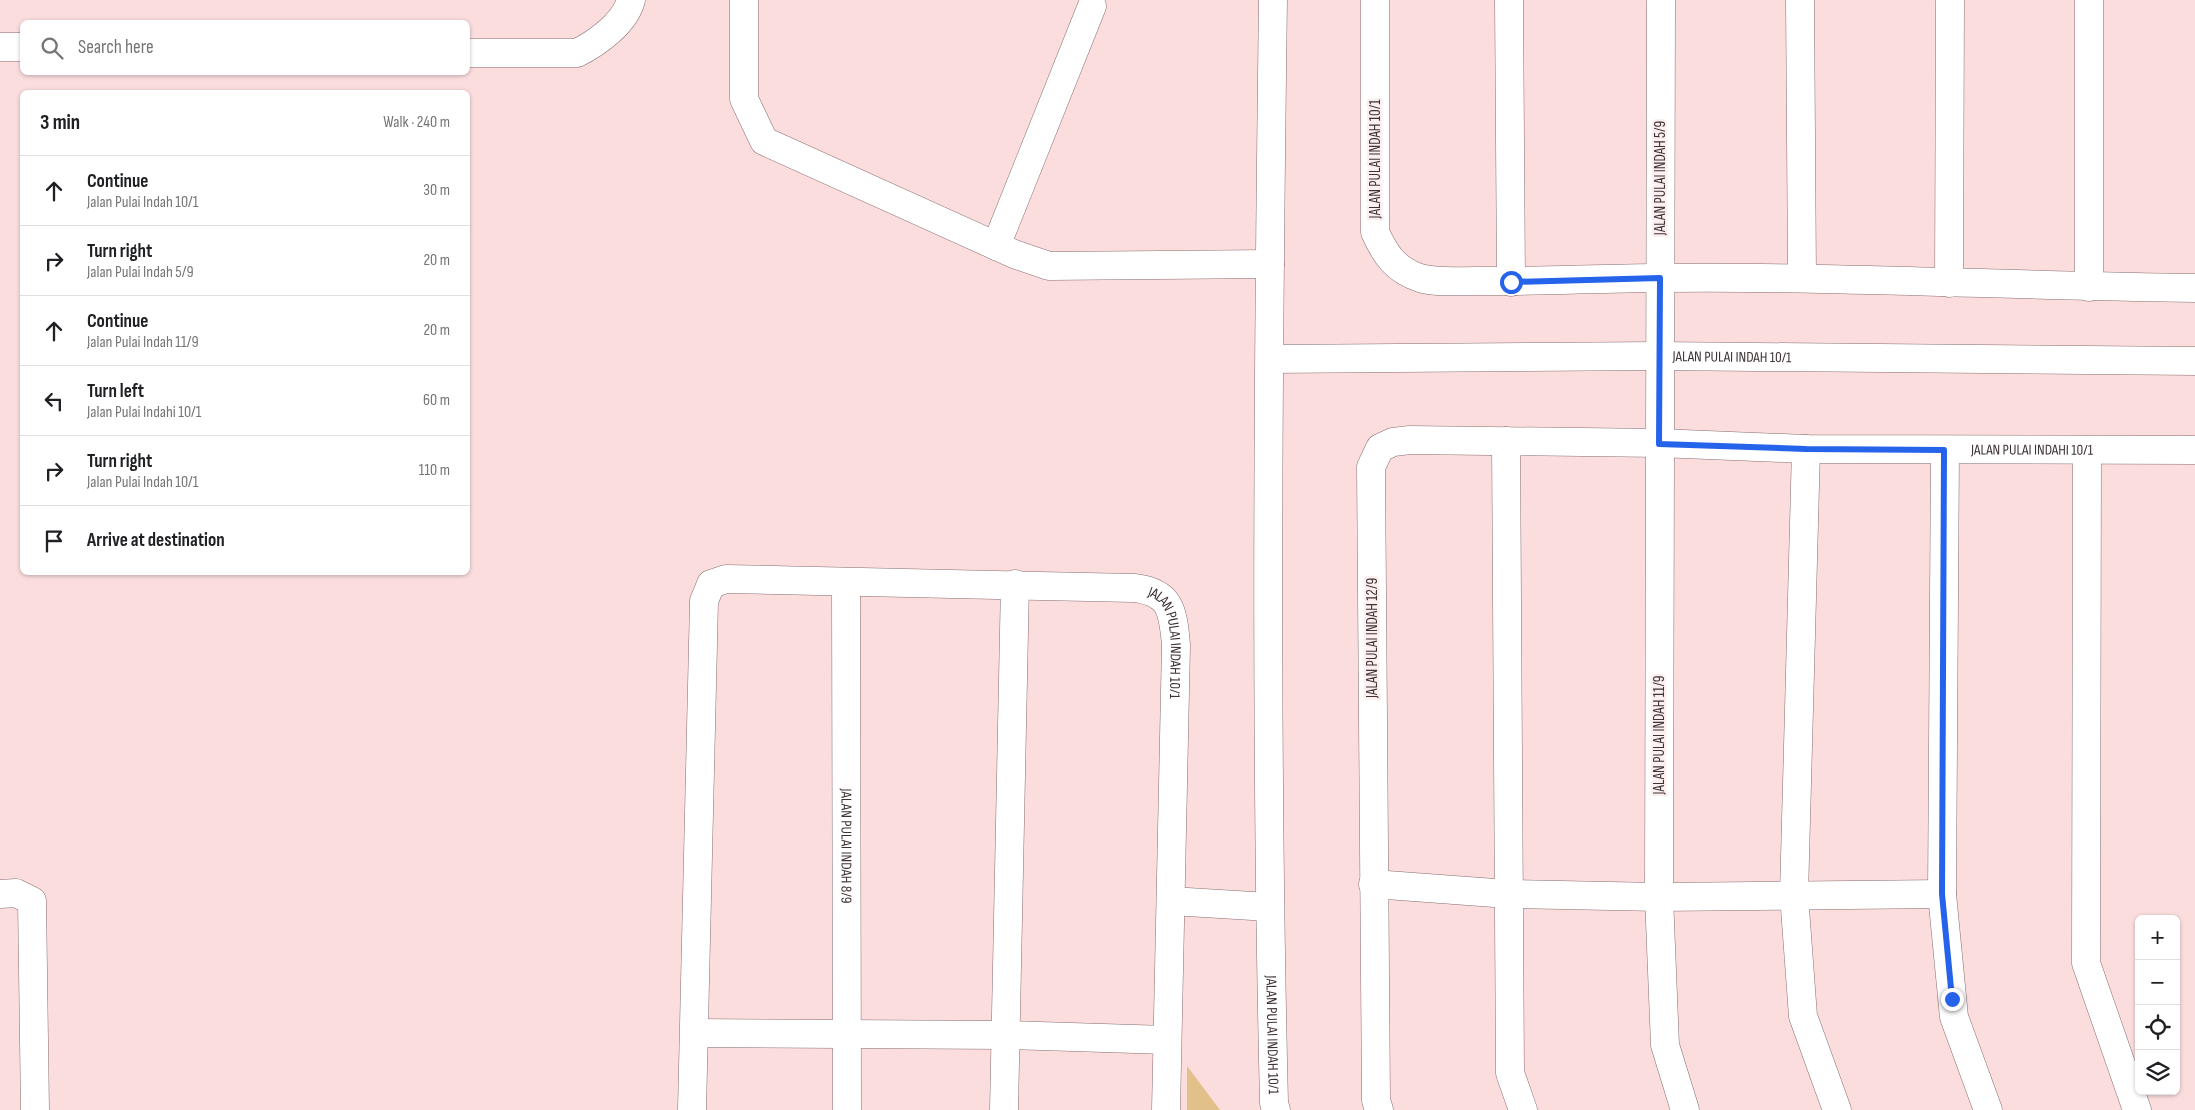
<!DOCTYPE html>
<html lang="en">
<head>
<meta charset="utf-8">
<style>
  :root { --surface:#fff; --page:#f6f6f6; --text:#202124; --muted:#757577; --line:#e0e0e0 }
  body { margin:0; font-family:"Sofia Sans Condensed",sans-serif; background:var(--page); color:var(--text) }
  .controls { position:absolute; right:15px; bottom:15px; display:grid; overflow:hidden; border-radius:8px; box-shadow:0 1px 4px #0004 }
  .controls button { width:45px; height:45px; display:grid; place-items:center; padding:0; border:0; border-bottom:1px solid var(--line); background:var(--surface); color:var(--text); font:25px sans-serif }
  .stop { position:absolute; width:15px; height:15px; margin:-11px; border:4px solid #2563eb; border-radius:50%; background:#fff }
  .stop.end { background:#2563eb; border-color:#fff; box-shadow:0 1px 5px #0008 }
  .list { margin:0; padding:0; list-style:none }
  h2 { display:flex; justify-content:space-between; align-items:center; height:65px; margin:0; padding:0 20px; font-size:21px }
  h2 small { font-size:16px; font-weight:400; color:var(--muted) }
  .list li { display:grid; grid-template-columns:32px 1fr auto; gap:15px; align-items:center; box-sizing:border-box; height:70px; padding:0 20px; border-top:1px solid var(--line) }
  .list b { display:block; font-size:19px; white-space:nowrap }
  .list p { margin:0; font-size:16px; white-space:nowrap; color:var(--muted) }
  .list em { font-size:16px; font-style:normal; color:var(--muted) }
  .icon { flex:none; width:28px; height:28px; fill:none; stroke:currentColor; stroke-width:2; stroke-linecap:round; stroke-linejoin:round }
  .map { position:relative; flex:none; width:2195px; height:1110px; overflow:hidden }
  .search { position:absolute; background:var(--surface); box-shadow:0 1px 4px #0004; left:20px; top:20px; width:450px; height:55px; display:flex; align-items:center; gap:12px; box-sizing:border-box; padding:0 18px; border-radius:8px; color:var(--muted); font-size:19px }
  .panel { position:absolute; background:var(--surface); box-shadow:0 1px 4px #0004; left:20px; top:90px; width:450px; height:485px; border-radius:8px }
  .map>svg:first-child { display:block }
  .green { fill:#e2c089 }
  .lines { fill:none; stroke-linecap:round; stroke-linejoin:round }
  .minor-casing { stroke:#886e6f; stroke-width:29 }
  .minor { stroke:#fff; stroke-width:28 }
  .route { stroke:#2563eb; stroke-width:6 }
  .labels { text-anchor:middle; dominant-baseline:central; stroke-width:5; stroke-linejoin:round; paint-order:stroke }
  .street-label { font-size:15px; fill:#3e3233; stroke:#fbeff0 }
</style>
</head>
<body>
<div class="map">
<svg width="2195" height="1110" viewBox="0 0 2195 1110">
  <rect width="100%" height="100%" fill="#fbddde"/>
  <path class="green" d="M 1187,1066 L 1220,1110 L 1187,1110 Z"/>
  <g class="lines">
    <g class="minor-casing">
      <g id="minor">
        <path d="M 744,0 L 744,99 L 764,141 L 1014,254 L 1049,266 L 1270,264"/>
        <path id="s1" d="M 1273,0 C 1268,368 1265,736 1274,1103 L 1276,1110"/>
        <path d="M 1375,0 L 1375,232 C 1385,254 1395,270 1420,278 C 1437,283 1458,281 1475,281 C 1537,282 1599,278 1661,278 C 1839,276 2017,286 2195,288"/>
        <path d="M 1509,0 L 1511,282"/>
        <path d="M 1661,0 L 1659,897 L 1665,1045 L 1685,1110"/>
        <path d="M 1800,0 L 1802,277"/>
        <path d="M 2089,0 L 2089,287"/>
        <path d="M 0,47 L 22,47"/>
        <path d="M 468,53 L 577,53 C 597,43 625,23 631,0"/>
        <path d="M 996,246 L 1092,6"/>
        <path d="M 1949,283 L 1950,0"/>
        <path id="s2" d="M 1270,359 L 1659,356 L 2195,361"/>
        <path d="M 1506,441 L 1510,1073 L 1523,1110"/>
        <path d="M 1806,449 L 1794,895 L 1803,1016 L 1837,1110"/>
        <path d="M 1945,450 L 1942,894 L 1954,1017 L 1988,1110"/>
        <path d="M 2087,450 L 2086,963 L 2137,1110"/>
        <path id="s3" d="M 846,582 L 847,1110"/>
        <path d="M 1373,884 L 1508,894 L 1659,897 L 1942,894"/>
        <path d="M 0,894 L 16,893 L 32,901 L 35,1110"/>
        <path d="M 1171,901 L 1269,907"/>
        <path d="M 695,1033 L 1004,1035 L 1167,1040"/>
        <path id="s4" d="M 692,1110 L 704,601 L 711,584 L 726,579 L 1134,588 C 1171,592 1173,611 1176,645 L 1166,1110"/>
        <path d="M 1004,1110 L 1015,584"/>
        <path id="s5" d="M 1379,1110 L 1376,1100 L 1371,467 L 1380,448 L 1393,442 L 1410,440 L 1659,443 L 1806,449 L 2195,450"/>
      </g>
    </g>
    <use href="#minor" class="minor"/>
  </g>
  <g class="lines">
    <path class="route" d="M 1511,282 L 1660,278 L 1659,444 L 1806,449 L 1944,450 L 1942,894 L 1952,999"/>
  </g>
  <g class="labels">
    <g class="street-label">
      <text transform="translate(1375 159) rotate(-90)">JALAN PULAI INDAH 10/1</text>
      <text transform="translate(1660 178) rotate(-90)">JALAN PULAI INDAH 5/9</text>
      <text stroke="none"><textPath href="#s2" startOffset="462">JALAN PULAI INDAH 10/1</textPath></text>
      <text stroke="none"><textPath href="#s5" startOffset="1318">JALAN PULAI INDAHI 10/1</textPath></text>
      <text transform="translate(1372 638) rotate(-90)">JALAN PULAI INDAH 12/9</text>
      <text stroke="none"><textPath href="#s4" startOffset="1026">JALAN PULAI INDAH 10/1</textPath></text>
      <text transform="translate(1659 735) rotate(-90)">JALAN PULAI INDAH 11/9</text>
      <text stroke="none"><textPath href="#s3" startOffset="264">JALAN PULAI INDAH 8/9</textPath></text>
      <text stroke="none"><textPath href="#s1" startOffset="1035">JALAN PULAI INDAH 10/1</textPath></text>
    </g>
  </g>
</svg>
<div class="controls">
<button>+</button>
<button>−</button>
<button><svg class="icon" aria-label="locate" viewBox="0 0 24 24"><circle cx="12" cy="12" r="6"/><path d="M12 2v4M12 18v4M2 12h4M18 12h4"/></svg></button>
<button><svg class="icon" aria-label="layers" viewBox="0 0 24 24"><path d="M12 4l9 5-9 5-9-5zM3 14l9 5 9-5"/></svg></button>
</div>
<div class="stop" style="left:1511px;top:282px"></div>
<div class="stop end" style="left:1952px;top:999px"></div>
<div class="search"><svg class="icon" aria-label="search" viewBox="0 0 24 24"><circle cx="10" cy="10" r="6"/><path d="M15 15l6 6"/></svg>Search here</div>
<section class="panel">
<h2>3 min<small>Walk · 240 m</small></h2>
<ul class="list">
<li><svg class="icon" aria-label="ahead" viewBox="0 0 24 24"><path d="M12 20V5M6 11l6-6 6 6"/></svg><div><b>Continue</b><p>Jalan Pulai Indah 10/1</p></div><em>30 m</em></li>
<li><svg class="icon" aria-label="right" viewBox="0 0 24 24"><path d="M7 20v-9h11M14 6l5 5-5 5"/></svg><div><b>Turn right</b><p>Jalan Pulai Indah 5/9</p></div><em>20 m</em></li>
<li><svg class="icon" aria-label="ahead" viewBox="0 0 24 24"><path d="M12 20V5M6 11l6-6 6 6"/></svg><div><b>Continue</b><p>Jalan Pulai Indah 11/9</p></div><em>20 m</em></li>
<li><svg class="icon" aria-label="left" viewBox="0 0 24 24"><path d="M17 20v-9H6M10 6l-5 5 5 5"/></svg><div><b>Turn left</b><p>Jalan Pulai Indahi 10/1</p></div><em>60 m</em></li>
<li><svg class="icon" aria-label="right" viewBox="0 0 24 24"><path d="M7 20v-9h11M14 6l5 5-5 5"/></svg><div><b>Turn right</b><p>Jalan Pulai Indah 10/1</p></div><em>110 m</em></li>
<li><svg class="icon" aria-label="arrive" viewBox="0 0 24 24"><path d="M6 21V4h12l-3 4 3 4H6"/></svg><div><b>Arrive at destination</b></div></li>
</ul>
</section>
</div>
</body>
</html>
